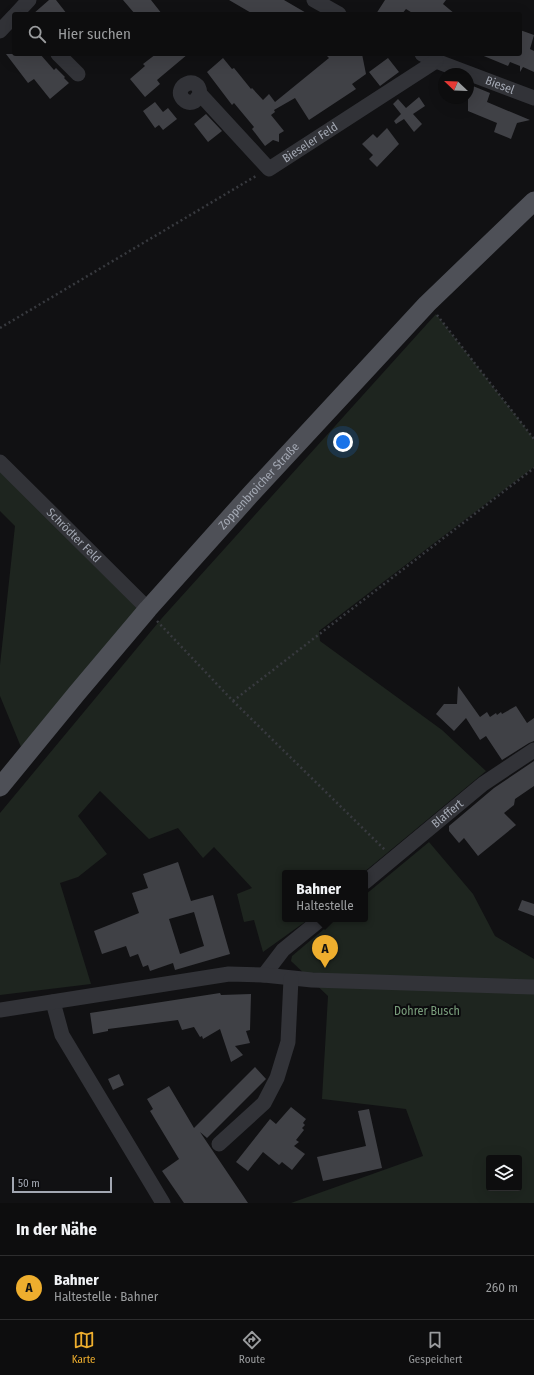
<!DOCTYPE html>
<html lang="de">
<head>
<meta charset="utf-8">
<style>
  :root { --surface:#0d0d0e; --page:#1b1b1c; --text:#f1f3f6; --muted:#9a9c9e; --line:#2d2d2e; --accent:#eeae2e }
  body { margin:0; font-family:"Fira Sans Condensed",sans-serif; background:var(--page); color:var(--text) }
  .controls { position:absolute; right:12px; bottom:12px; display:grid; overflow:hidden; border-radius:4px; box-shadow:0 4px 16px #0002 }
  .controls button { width:36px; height:36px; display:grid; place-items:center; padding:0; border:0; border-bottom:1px solid var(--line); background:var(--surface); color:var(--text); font:20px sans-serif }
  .compass { position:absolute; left:438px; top:68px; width:36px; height:36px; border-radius:50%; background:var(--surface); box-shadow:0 4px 16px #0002; rotate:293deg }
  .scale { position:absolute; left:12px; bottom:10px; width:100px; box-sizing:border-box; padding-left:4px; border:2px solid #a3a8b3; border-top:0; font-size:11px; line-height:14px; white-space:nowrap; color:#a3a8b3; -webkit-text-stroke:3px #0c0c0e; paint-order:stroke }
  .you { position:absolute; left:343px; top:442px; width:14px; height:14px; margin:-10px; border:3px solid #fff; border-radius:50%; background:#1a73e8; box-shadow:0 0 0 6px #1a73e833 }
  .badge { display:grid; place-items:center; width:26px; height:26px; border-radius:50%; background:var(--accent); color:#111; font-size:13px; font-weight:700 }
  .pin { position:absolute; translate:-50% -33px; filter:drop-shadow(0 1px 2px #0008) }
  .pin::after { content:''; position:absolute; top:21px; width:14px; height:12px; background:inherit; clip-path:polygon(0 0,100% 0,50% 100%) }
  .popup { position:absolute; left:282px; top:870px; width:86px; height:52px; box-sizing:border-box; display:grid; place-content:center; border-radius:4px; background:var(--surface); filter:drop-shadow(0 1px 3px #0005); font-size:13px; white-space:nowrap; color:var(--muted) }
  .popup b { font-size:15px; color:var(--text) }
  .popup::after { content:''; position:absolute; left:50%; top:100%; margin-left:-8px; border:8px solid transparent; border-top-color:var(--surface) }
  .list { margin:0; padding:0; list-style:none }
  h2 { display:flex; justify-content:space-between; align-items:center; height:52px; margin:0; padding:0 16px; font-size:17px }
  h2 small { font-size:13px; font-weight:400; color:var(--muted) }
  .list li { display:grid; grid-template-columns:26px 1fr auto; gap:12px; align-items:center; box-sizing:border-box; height:64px; padding:0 16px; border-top:1px solid var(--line) }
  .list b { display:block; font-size:15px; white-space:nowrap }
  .list p { margin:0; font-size:13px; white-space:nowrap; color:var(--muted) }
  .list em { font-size:13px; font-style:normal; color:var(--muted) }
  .icon { flex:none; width:22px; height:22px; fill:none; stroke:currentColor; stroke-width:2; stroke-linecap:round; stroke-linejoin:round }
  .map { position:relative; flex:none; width:534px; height:1203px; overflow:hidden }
  .search { position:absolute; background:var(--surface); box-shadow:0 4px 16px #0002; left:12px; right:12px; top:12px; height:44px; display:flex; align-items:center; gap:10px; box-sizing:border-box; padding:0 14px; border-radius:4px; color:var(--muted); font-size:15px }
  .sheet { height:116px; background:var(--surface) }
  nav { display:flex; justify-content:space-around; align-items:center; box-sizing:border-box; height:56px; border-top:1px solid var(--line); background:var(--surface); font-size:11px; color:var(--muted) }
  nav a { display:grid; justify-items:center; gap:2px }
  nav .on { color:var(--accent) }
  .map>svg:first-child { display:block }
  .green { fill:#1e251f; fill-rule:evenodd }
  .building { fill:#404146; fill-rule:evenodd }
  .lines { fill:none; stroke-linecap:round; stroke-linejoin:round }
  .path { stroke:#383a3f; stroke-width:2.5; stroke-dasharray:2 3; stroke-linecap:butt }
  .minor { stroke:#323338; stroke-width:15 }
  .major { stroke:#4e5057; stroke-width:19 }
  .labels { text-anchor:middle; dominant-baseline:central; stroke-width:4; stroke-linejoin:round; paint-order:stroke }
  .street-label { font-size:12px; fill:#a3a8b3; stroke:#0c0c0e }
  .park-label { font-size:12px; fill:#7a9e7c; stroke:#0c0c0e }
</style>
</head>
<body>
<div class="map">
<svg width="534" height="1203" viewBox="0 0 534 1203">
  <rect width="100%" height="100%" fill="#111113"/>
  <path class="green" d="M 436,314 L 534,439 L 534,467 L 319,631 L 320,641 L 442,730 L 486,771 L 363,873 L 285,873 L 285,919 L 309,919 L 263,952 L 254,920 L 244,922 L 237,894 L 252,888 L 214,847 L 203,858 L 178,828 L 149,839 L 100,791 L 78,816 L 107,854 L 78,877 L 60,883 L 91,984 L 0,995 L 0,813 L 162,618 Z
    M 0,470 L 142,604 L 21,747 L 0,696 L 0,665 L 15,526 L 0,511 Z
    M 429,842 L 473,894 L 495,936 L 534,959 L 534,1203 L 291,1203 L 423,1156 L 406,1109 L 322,1099 L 328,996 L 291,961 L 292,956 L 336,919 L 365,919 L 365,895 ZM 489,1158 L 519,1158 L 519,1188 L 489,1188 Z"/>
  <path class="building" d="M 49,0 L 56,0 L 67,14 L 33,14 Z
    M 123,0 L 151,0 L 162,14 L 135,14 Z
    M 229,0 L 284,0 L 308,14 L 253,14 Z
    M 385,0 L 446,0 L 443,4 L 455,14 L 414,14 L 406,9 L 402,14 L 376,14 Z
    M 520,30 L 534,35 L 530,49 L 534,51 L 534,72 L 523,67 L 520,72 L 520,66 L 510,62 L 508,66 L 479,54 L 520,54 Z
    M 6,54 L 40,54 L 54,70 L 56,68 L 65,77 L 64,78 L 69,83 L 50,99 L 34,79 L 28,83 Z
    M 156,54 L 188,54 L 157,80 L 160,84 L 145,97 L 130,79 L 145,66 L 143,64 Z
    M 325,54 L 362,54 L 366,74 L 352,84 L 356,89 L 309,120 L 295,98 L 274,110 L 275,112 L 271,115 L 284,131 L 279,134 L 279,142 L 273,140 L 265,146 L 252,129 L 254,127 L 234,103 L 232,105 L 207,72 L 223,58 L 232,69 L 234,68 L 251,89 L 252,88 L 263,100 L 269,94 L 275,102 L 329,58 Z
    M 388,58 L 399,72 L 380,86 L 369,72 Z
    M 468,84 L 490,93 L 487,102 L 530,120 L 517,123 L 511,139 L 494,132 L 497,123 L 468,111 Z
    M 419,97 L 425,106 L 413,114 L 422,124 L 414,132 L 404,119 L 396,124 L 394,121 L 401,114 L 393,104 L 398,99 L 406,108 Z
    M 155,102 L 163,112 L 168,108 L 177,119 L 163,130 L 159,125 L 155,128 L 143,111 Z
    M 206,114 L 222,131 L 208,142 L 194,124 Z
    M 387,128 L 399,144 L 377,167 L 369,159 L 373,155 L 362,144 L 373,134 L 377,138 Z
    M 458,686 L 480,717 L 487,712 L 490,717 L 496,713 L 497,715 L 501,712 L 502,714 L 516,706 L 527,723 L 534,718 L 534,741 L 529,743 L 502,760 L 486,736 L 480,740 L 466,718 L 454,731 L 436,714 L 444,704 L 457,704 Z
    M 534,761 L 534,786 L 515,799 L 514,805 L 504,813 L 516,825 L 478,856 L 464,838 L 459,843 L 449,831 L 449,826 L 494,788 Z
    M 178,862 L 191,901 L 213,895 L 230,954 L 175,970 L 173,963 L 150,971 L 148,965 L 143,967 L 138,954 L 130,957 L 126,946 L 102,954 L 94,931 L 139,913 L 132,893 L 148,888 L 143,874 ZM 194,912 L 204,946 L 180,954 L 169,919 Z
    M 522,900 L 534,904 L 534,916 L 518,910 Z
    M 220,993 L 221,995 L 251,994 L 250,1030 L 246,1031 L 250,1043 L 235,1046 L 243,1055 L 231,1062 L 220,1029 L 203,1039 L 202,1036 L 200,1037 L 194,1027 L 182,1030 L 178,1020 L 108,1029 L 108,1031 L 93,1034 L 90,1013 Z
    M 255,1067 L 266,1079 L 207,1138 L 200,1132 L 248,1203 L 184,1203 L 162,1171 L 179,1159 L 150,1111 L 153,1109 L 147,1099 L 169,1086 L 194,1128 Z
    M 119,1074 L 124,1085 L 113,1090 L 108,1079 Z
    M 291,1107 L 306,1119 L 303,1123 L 305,1125 L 302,1128 L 304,1130 L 296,1140 L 299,1142 L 294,1146 L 305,1154 L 292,1170 L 282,1162 L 279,1165 L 263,1152 L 248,1171 L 236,1162 L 270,1119 L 276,1124 Z
    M 369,1109 L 382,1168 L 323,1181 L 317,1157 L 366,1146 L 358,1111 Z"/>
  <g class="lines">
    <path class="path" d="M 437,315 L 534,439
      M 0,328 L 256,176
      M 157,621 L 233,701 L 385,850
      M 233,701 L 534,468"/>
    <g class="minor">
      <path d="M 314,0 L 339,14"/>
      <path d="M 16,14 L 29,0"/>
      <path d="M 0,31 L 14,16"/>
      <path d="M 58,54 L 78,74"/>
      <path id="s1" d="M 422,54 L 436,61 L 534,98"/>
      <path id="s2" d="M 200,94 L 195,101 C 191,103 187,103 183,99 C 172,86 199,73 200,94 L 269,169 L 436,61"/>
      <path id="s3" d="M 0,462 L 148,609"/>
      <path id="s4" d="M 365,882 L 483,784 L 534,750"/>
      <path d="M 264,975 L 283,950 L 321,919"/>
      <path d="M 53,1002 L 62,1035 L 163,1203"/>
      <path d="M 0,1010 L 229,974 L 264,975 L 312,980 L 534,987"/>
      <path d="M 219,1144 L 264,1103 L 277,1078 L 288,1042 L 291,979"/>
    </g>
    <path class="major" id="s5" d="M 0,787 L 77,693 L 148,609 L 250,495 L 427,304 L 534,201"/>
  </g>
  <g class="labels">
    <g class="street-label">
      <text stroke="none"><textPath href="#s1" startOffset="84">Biesel</textPath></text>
      <text stroke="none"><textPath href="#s2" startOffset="211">Bieseler Feld</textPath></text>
      <text stroke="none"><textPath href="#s5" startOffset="397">Zoppenbroicher Straße</textPath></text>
      <text stroke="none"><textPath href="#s3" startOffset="104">Schrödter Feld</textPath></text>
      <text stroke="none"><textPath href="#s4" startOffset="107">Blaffert</textPath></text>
    </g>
    <g class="park-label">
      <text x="427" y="1011">Dohrer Busch</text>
    </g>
  </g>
</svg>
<div class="controls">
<button><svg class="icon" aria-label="layers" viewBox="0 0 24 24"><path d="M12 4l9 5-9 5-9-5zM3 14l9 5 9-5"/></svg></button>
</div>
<svg class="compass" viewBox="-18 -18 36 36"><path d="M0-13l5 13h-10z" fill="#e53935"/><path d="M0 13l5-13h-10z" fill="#9a9c9e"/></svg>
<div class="scale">50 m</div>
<div class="you"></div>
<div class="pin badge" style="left:325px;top:968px">A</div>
<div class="popup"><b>Bahner</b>Haltestelle</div>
<div class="search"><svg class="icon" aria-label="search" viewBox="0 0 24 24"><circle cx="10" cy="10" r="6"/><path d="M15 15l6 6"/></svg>Hier suchen</div>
</div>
<section class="sheet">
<h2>In der Nähe<small></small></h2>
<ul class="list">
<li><span class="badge">A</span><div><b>Bahner</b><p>Haltestelle · Bahner</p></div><em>260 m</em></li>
</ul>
</section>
<nav>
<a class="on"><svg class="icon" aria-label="map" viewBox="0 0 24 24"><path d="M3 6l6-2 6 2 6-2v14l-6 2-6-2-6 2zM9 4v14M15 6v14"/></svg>Karte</a>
<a><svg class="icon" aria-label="directions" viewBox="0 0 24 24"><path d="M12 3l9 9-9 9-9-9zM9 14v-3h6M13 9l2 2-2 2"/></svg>Route</a>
<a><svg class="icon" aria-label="saved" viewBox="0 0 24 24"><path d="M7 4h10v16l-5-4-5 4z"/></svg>Gespeichert</a>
</nav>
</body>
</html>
